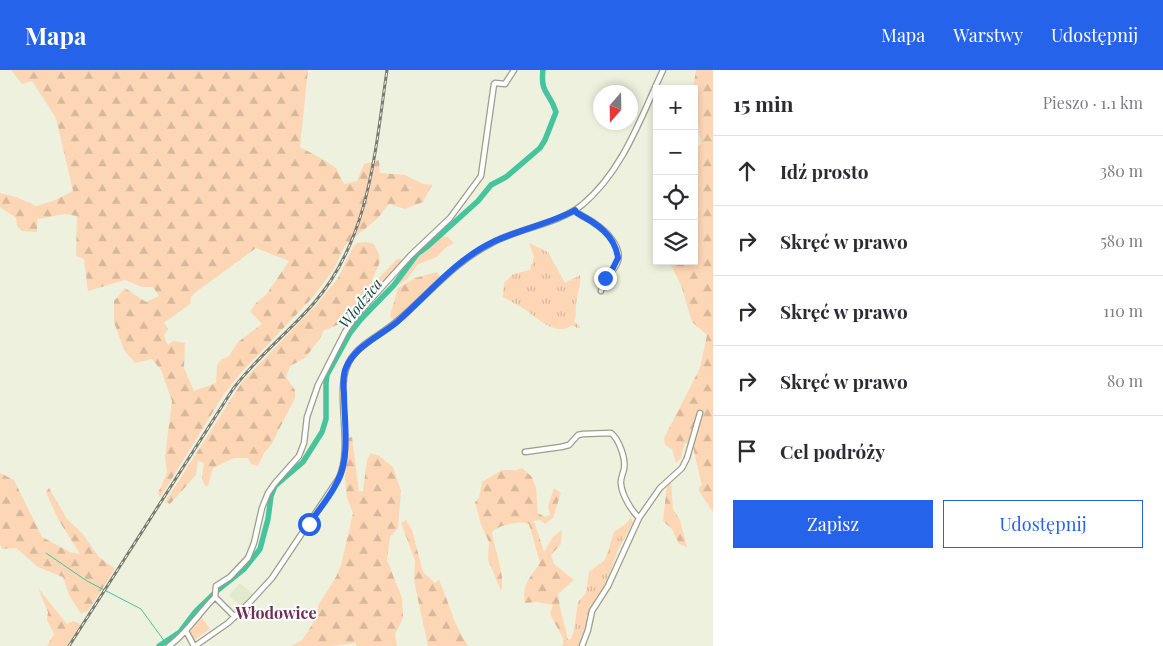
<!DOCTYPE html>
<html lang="pl">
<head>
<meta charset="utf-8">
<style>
  :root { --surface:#fff; --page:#f2f2f3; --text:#2b2b33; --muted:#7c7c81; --line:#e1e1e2; --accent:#2563eb }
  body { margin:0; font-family:"Playfair Display",serif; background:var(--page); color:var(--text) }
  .controls { position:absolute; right:15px; top:15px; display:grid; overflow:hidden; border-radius:0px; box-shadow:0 2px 8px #0003 }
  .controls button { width:45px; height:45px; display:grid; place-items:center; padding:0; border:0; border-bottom:1px solid var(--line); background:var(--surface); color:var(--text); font:25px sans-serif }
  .compass { position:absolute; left:593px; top:15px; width:45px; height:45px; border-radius:50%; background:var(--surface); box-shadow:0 2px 8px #0003; rotate:200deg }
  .stop { position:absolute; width:15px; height:15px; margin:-11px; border:4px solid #2563eb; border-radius:50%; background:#fff }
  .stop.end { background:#2563eb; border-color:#fff; box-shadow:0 1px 5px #0008 }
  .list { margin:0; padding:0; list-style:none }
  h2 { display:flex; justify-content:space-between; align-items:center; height:65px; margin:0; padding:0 20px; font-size:21px }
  h2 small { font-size:16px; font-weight:400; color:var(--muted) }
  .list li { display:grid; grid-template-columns:32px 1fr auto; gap:15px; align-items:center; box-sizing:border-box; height:70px; padding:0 20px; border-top:1px solid var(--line) }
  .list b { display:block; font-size:19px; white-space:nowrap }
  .list em { font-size:16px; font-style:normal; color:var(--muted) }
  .actions { display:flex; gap:10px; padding:15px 20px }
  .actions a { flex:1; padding:11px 0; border:1px solid var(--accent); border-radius:0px; text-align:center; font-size:18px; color:var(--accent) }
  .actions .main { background:var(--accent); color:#fff }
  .icon { flex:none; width:28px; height:28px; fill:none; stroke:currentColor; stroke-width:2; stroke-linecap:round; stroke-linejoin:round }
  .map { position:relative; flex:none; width:713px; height:576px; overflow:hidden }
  header { display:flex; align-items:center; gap:30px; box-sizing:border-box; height:70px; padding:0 25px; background:var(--accent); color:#fff }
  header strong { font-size:24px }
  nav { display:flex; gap:28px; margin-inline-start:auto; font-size:18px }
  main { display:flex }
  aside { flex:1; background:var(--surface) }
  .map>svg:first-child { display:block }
  .built { fill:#e3e9cd }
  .grass { fill:url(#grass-tufts) }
  .forest { fill:url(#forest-firs); fill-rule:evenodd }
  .green { fill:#fdd7b5 }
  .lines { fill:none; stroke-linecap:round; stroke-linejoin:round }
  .stream { stroke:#45c49d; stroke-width:1 }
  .river { stroke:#45c49d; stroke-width:5.5 }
  .minor-casing { stroke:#9b9e8b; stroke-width:7 }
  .minor { stroke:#fff; stroke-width:4.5 }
  .rail-casing { stroke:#797b6f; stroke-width:3 }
  .rail { stroke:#fff; stroke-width:1; stroke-dasharray:4; stroke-linecap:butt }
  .route { stroke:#2563eb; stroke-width:6 }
  .labels { text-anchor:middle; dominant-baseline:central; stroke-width:4; stroke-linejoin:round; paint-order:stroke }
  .water-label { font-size:15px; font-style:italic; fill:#124737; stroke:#fff }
  .quarter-label { font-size:16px; font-weight:bold; fill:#6e3056; stroke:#fff }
</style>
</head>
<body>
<header>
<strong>Mapa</strong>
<nav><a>Mapa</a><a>Warstwy</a><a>Udostępnij</a></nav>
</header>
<main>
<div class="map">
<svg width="713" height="576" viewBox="0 0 713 576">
  <defs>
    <pattern id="grass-tufts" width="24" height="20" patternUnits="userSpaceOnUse" patternTransform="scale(1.25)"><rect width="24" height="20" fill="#fdd7b5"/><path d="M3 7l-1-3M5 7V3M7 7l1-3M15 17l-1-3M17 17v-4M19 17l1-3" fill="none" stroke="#d8b89b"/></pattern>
    <pattern id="forest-firs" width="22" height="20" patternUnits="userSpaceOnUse" patternTransform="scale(1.25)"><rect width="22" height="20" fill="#fdd7b5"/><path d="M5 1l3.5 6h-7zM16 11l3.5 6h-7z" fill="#d8b89b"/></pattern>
  </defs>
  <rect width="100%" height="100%" fill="#edf1dd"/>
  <path class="built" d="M 240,513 L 253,524 L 242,537 L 229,526 Z"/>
  <path class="grass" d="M 529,173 L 548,182 L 565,213 L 580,205 C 581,218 577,223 576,235 C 575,241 577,245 574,251 L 580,257 L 577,258 L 572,255 C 556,268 537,247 524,239 C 517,235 510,231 503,227 L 504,213 L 513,204 L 530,200 L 534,187 Z
    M 631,447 L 633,453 L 618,480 L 607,511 L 593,533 L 584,567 L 580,576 L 562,576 L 564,570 L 571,569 L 574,560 L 578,532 L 586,523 L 589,502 L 605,490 L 614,462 L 627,453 Z"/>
  <path class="forest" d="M 11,0 L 308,0 L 300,77 L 322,89 L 336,98 L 344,114 L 357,111 L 364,94 L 379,90 L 380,103 L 405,105 L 423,114 L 432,115 L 423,132 L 405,139 L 389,134 L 377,149 L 345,175 L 334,199 L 311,229 L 240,304 L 224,324 L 160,428 L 158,423 L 167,403 L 165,387 L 172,331 L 161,300 L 152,289 L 135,293 L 124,280 L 114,252 L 114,231 L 125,218 L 146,232 L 159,226 L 153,217 L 142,217 L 125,210 L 88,221 L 84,189 L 76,186 L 77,146 L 65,144 L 37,149 L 37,162 L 22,161 L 17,156 L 16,148 L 0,137 L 0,123 L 16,127 L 36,136 L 53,131 L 73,121 L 56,48 L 32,11 L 22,14 ZM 256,178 L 289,191 L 266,225 L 257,232 L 250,241 L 262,254 L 238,272 L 229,286 L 222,289 L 217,295 L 216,313 L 194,321 L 184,298 L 185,273 L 173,271 L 168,275 L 164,266 L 168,259 L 164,252 L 171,248 L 190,234 L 191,227 L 196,222 Z
    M 696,0 L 713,0 L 713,442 L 699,421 L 699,417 L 702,416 L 693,377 L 685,373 L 681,388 L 676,393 L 672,379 L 665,375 L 664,368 L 700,298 L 707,265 L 692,252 L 681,215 L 669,191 L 694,191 L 694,80 L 701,74 L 693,19 Z
    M 436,166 L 448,167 L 454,173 L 445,178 L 437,187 L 418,194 L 407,209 L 399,215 L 398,213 L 420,179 Z
    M 366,172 L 374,174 C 384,193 379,192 372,210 L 375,212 L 397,189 L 401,189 L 401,193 L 351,249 L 323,261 L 321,267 L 305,288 L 290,296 L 286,307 L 295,320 L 295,328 L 271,375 L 264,383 L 258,396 L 251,394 L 248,388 L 234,388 L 213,398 L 208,416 L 205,416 L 202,408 L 204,393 L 198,391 L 196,405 L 170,434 L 165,432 L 242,312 L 317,234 L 338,208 L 353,177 L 357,173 Z
    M 437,202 L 440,207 L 432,215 L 428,225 L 406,250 L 399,248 L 393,250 L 390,246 L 398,218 L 415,208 Z
    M 352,367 L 359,422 L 363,421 L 367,390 L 371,383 L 379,386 L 393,397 L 401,421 L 398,458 L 390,467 L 387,490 L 402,528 L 403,548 L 395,564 L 397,576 L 356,576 L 356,573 L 331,576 L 291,576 L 302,570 L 314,552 L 319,534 L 336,507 L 341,495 L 353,443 L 347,428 L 345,408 L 348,368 Z
    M 522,398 L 532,407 L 536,418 L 538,443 L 545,447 L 550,445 L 548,436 L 554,418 L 561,423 L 553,448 L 545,454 L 540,450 L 534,451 L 544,482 L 553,467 L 562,460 L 561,474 L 551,485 L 554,494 L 574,510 L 558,524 L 560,537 L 568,570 L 564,570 L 550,544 L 553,535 L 536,532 L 525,533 C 521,516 531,506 540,493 L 529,454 C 520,450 499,455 492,462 C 494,480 506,505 501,521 L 488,489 L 489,472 L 481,455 L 475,432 L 479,428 L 482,412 L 502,400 L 516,400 Z
    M 0,403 L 14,410 L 42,467 L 70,482 L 80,484 L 58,449 L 46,422 L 49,418 L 67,449 L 82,463 L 99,487 L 115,499 L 88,541 L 81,544 L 69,525 L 63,507 L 38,497 L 16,478 L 2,479 L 0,474 Z
    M 671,412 L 673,439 L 680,450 L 687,477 L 679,474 L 672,459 L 663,451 L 667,414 Z
    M 406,450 L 412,460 L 423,502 L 435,513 L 439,510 C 449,532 454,556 468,576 L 428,576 L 414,511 L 415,490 L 401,453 Z
    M 38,518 L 67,554 L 73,551 L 81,554 L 67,576 L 47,576 L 54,564 L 47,550 L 48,542 Z"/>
  <path class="green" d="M 200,545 L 210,559 L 194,570 L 189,561 L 189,559 Z"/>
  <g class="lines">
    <path class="stream" d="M 46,483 L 87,511 L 141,539 L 165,572"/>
    <path class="river" d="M 159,576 L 180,562 L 196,541 L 219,519 L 244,499 L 260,479 L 268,449 L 271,426 L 275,416 L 303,392 L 322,362 L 326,349 L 326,313 L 327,305 L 350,263 L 361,249 L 394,215 L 417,184 L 428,176 L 478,131 L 491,115 L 506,107 L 540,78 L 545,70 L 556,42 C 550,22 540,24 543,0"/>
    <g class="minor-casing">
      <path id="minor" d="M 575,140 C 579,146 588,148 594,153 C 605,160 622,176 618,191 C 614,203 603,208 601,221
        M 525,382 L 561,377 L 569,375 L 578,365 L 583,364 L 611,363 C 619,369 626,389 624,399 C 623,404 620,409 621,414 C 622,425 631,440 639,448
        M 235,547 L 215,527 L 216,516 L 230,507 L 248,488 L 254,473 L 262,438 L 268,423 L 275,413 L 299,386 L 304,373 L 307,347 L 318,315 L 345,262 L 354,248 L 411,185 L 450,148 L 481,106 L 494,14 L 495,13 L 505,14 L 514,0
        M 186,561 L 194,576
        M 169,576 C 187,563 199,543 215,527
        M 195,576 L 228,553 L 250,532 L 272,508 L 339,408 C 355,371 331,316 352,287 C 363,272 382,264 396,252 C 428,225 454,192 492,173 C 519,158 558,154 582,135 C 623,101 641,47 663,0
        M 582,576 L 588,560 L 592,541 L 608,516 L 639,448 L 660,418 L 682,398 L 687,388 L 700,343"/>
    </g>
    <use href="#minor" class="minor"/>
    <g class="rail-casing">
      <path id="rail" d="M 69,576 L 233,319 C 257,287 288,263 314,233 C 370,168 375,81 387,0"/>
    </g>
    <use href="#rail" class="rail"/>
  </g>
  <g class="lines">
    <path class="route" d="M 309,454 C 322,435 341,414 344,391 C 348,370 344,345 344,323 C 343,315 343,308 345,300 C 354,276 379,267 397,252 C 428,225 455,190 493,172 C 520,159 550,154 575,140 L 577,143 C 596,153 615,165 618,188 L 613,198 L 605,208"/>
  </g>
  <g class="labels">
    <g class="water-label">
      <text transform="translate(360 233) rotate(-51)">Włodzica</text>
    </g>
    <g class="quarter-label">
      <text x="276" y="542">Włodowice</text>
    </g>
  </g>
</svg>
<div class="controls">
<button>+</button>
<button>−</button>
<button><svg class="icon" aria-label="locate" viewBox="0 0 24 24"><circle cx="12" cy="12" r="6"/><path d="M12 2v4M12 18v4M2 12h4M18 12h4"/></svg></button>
<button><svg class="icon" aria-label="layers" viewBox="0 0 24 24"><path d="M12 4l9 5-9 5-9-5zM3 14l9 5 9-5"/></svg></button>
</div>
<svg class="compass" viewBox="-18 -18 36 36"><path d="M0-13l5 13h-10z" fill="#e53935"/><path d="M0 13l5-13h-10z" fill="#7c7c81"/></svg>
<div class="stop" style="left:309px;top:454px"></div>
<div class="stop end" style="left:605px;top:208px"></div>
</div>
<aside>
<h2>15 min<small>Pieszo · 1.1 km</small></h2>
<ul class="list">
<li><svg class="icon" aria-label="ahead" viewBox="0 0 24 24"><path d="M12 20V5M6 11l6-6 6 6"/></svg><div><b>Idź prosto</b></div><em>380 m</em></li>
<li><svg class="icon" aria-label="right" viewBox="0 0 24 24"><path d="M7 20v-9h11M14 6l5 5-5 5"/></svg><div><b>Skręć w prawo</b></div><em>580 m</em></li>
<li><svg class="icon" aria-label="right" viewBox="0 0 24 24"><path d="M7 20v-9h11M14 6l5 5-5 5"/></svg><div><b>Skręć w prawo</b></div><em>110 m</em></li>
<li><svg class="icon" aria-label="right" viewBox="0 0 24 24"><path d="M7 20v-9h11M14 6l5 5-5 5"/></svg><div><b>Skręć w prawo</b></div><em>80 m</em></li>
<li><svg class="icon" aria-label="arrive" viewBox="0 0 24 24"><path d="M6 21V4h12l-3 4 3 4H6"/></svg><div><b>Cel podróży</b></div></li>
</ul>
<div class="actions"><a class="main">Zapisz</a><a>Udostępnij</a></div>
</aside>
</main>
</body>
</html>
